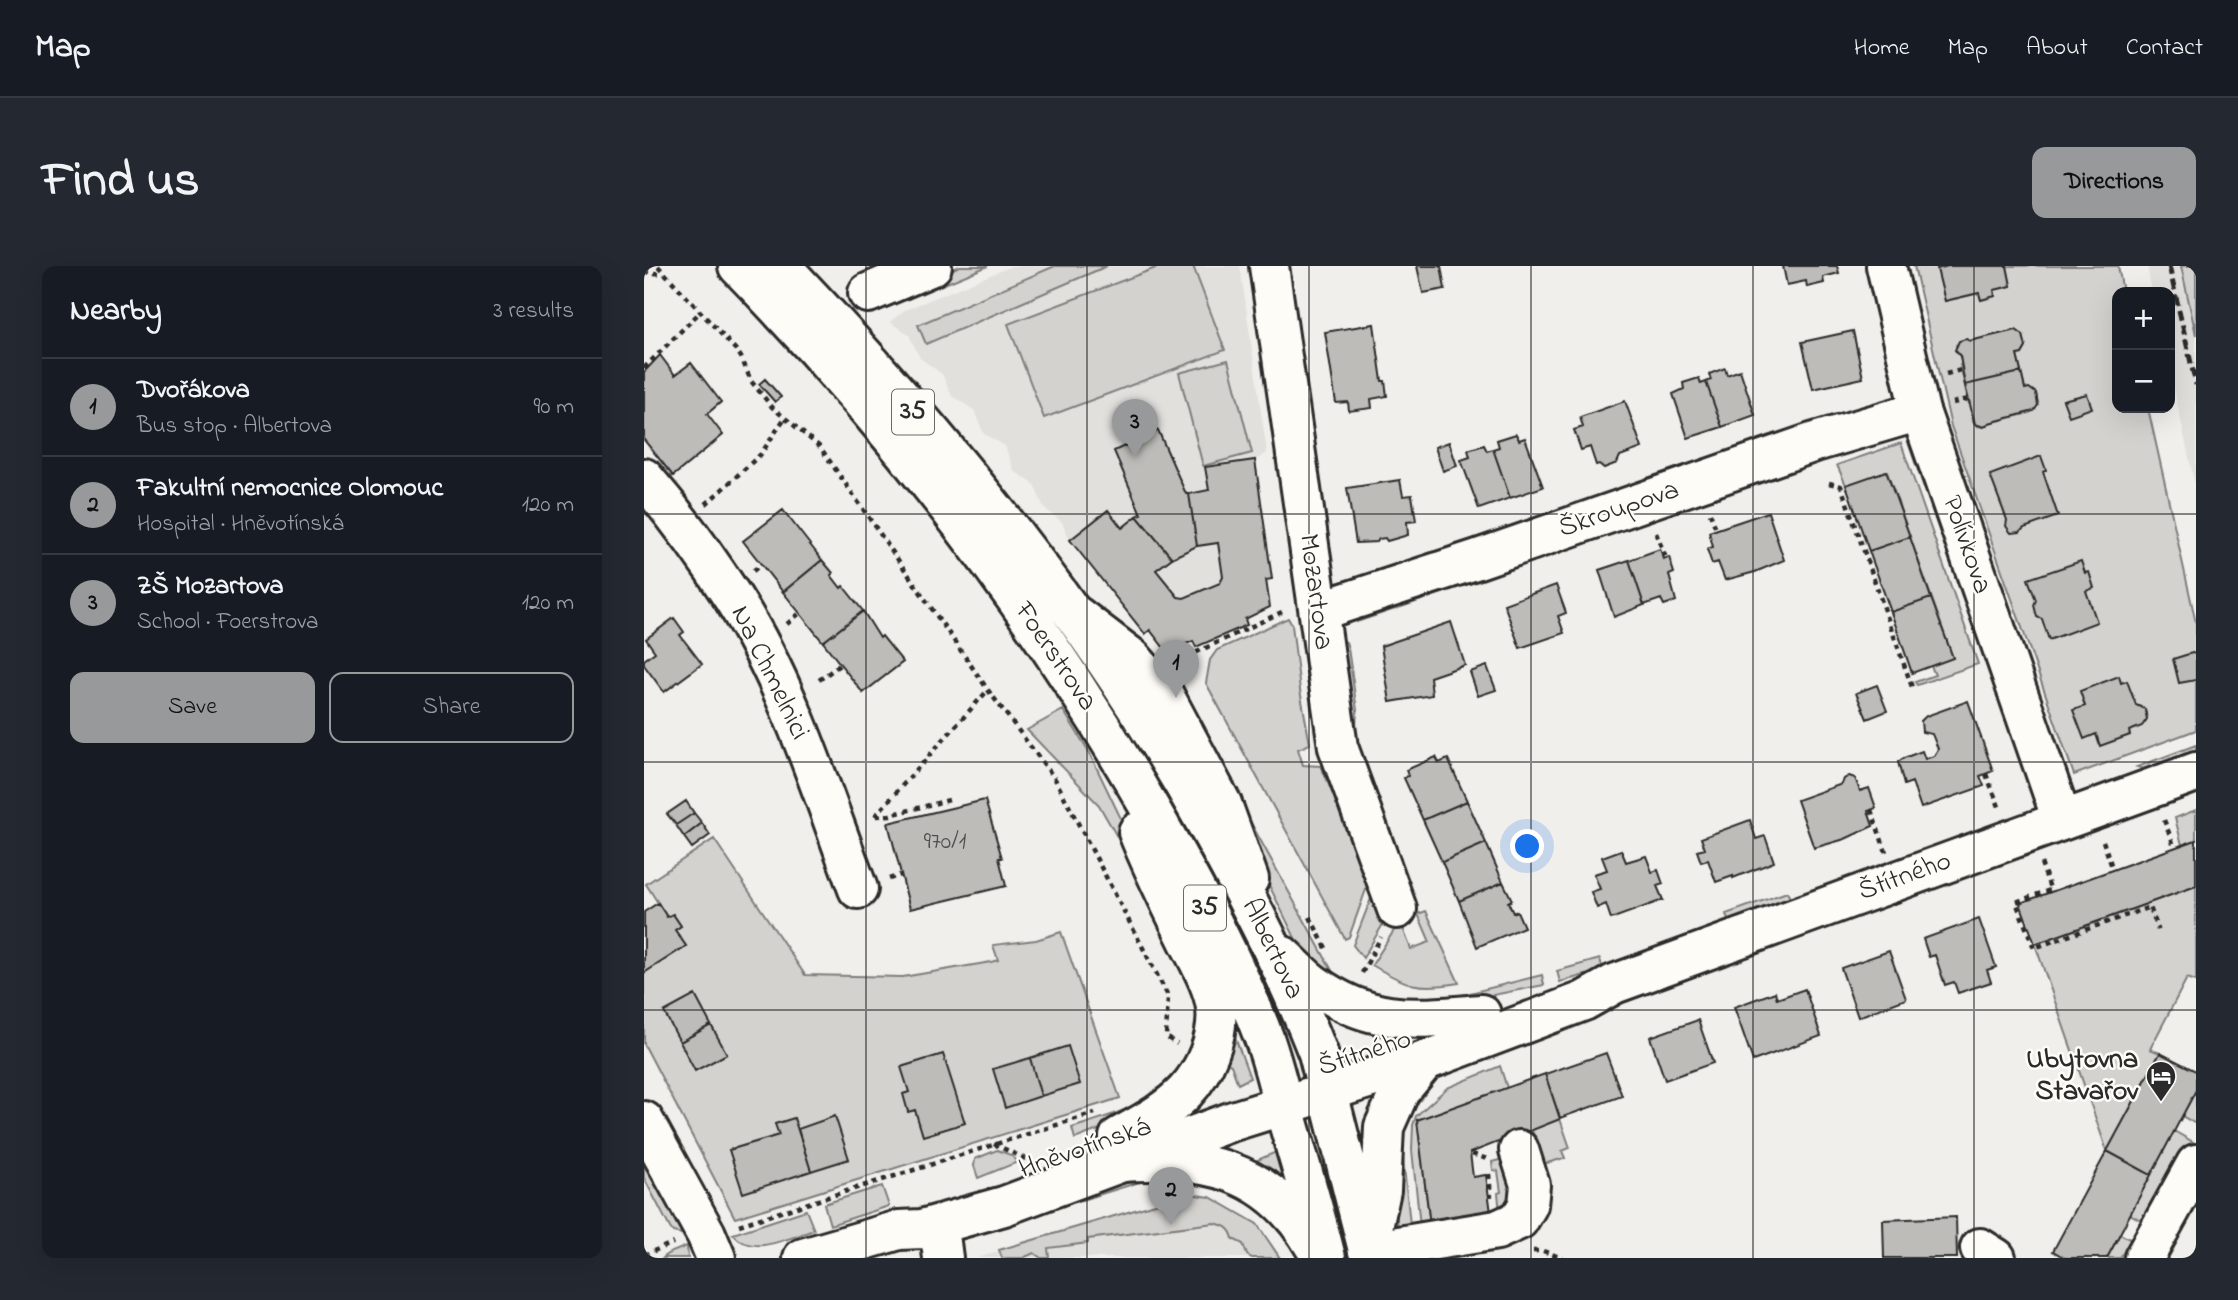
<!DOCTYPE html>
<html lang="en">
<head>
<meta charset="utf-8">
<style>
  :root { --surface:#171b24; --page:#242831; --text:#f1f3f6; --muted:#9ea1a6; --line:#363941; --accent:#98999b }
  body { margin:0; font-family:"Indie Flower",sans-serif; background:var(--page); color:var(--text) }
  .controls { position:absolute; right:21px; top:21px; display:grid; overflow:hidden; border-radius:14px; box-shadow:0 7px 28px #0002 }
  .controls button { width:63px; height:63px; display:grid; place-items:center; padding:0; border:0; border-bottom:2px solid var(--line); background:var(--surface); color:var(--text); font:35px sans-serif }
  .you { position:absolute; left:884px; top:581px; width:24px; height:24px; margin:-18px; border:5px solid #fff; border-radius:50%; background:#1a73e8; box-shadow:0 0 0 10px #1a73e833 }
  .badge { display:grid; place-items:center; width:46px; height:46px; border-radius:50%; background:var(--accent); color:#111; font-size:23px; font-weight:700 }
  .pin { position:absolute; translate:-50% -58px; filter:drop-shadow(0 2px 4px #0008) }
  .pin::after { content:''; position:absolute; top:37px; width:24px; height:21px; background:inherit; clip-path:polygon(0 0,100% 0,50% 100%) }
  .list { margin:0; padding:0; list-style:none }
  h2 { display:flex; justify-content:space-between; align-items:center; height:91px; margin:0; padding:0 28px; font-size:30px }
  h2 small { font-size:23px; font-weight:400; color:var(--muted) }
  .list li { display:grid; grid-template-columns:46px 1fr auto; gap:21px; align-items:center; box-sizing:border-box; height:98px; padding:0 28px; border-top:2px solid var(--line) }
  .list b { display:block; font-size:26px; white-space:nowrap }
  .list p { margin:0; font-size:23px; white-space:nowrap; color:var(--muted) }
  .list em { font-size:23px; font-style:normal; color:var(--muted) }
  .actions { display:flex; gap:14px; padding:21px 28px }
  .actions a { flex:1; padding:16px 0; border:2px solid var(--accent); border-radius:14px; text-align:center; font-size:24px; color:var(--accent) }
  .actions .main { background:var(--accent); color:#111 }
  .map { position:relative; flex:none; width:1552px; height:992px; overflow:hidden; border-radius:14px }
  header { display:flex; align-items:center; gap:42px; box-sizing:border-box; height:98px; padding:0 35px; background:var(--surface); border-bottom:2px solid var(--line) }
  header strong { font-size:33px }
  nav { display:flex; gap:38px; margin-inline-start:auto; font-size:24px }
  .intro { display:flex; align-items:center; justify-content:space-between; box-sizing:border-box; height:168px; padding:0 42px }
  h1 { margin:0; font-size:49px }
  .button { padding:18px 32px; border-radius:14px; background:var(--accent); color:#111; font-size:24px; font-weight:700 }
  main { display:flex; gap:42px; padding:0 42px }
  aside { flex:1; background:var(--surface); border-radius:14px; box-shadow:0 7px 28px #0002 }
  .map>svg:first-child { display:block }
  .built { fill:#e1e0dc }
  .green { fill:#d3d2cf; stroke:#7f7e7d; stroke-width:2; fill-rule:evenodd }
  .building { fill:#bdbcb8; stroke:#2b2b2b; stroke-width:2 }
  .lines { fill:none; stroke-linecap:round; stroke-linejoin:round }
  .minor-casing { stroke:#2b2b2b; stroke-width:44 }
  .major-casing { stroke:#2b2b2b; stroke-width:44 }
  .path { stroke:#2b2b2b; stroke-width:4.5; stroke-dasharray:5 5; stroke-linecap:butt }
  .minor { stroke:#fdfcf7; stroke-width:38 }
  .major { stroke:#fdfcf7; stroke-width:38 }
  .rail { stroke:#2b2b2b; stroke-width:5; stroke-dasharray:10 5; stroke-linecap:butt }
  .grid { fill:none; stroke:#2b2b2b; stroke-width:2; stroke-opacity:0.55 }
  .labels { text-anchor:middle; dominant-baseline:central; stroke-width:5; stroke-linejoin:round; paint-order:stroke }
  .number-label { font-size:24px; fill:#504f4e }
  .shield { fill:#fdfcf7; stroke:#6a6a68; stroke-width:2 }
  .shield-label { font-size:26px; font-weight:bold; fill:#2b2b2b }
  .street-label { font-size:28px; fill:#2b2b2b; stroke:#fdfcf7 }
  .poi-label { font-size:28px; font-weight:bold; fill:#2b2b2b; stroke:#fdfcf7; text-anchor:end }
</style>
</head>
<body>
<header>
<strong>Map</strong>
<nav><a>Home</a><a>Map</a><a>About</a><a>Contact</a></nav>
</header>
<div class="intro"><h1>Find us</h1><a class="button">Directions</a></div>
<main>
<aside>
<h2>Nearby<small>3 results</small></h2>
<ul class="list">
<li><span class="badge">1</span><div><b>Dvořákova</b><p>Bus stop · Albertova</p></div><em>90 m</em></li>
<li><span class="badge">2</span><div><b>Fakultní nemocnice Olomouc</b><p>Hospital · Hněvotínská</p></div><em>120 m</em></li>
<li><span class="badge">3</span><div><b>ZŠ Mozartova</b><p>School · Foerstrova</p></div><em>120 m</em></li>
</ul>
<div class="actions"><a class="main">Save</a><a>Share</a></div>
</aside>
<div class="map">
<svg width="1552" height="992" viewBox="0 0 1552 992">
  <rect width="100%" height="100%" fill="#f0efeb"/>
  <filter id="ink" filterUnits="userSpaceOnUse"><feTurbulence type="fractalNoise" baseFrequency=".0143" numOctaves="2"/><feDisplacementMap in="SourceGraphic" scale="14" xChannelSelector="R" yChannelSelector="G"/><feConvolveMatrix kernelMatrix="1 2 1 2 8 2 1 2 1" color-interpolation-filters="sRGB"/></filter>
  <g filter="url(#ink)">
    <path class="built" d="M 368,0 L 596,0 L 623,187 L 611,195 L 628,313 L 622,314 L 626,341 L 601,353 L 603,359 L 552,381 L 549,375 L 523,386 L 506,364 L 501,368 L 426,274 L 418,256 L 400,242 L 390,218 L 370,205 L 361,180 L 340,168 L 330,144 L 308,130 L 298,108 L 276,92 L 265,69 L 246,56 L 261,44 Z
      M 1503,0 L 1548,0 L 1552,17 L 1552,224 L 1526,105 L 1526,26 L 1508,26 Z
      M 545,927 L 566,930 L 614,957 L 637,992 L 333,992 Z"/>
    <path class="green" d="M 316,0 L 344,0 L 235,45 L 229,37 Z
      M 411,0 L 463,0 L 282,78 L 274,59 Z
      M 517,0 L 549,0 L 581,84 L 400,152 L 364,58 Z
      M 1270,0 L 1293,0 L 1301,35 L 1335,27 L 1337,34 L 1351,30 L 1350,24 L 1367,20 L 1363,0 L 1474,0 L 1479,26 L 1473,26 L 1473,142 L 1504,142 L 1552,357 L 1552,464 L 1430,509 L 1307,160 ZM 1372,64 L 1379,69 L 1382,81 L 1378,88 L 1373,89 L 1381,123 L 1385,122 L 1392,127 L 1394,139 L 1385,147 L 1345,157 L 1340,161 L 1333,160 L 1329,155 L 1327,138 L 1325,138 L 1316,99 L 1318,98 L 1316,90 L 1312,85 L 1312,79 L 1320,73 L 1326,75 Z
      M 1537,0 L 1552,0 L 1552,69 Z
      M 584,94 L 608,187 L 559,200 L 535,107 Z
      M 1259,162 L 1268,168 L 1343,391 L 1340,392 Z
      M 1257,177 L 1334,398 L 1273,419 L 1271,416 L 1291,409 L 1287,400 L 1309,392 L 1243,206 L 1202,219 L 1193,199 Z
      M 800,321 L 801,326 L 713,356 L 712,351 Z
      M 644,352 L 648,359 L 656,424 L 666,478 L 654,483 L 659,499 L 677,500 L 725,615 L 705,671 L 701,673 L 562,417 L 566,394 L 573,384 Z
      M 697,374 L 702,376 L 704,382 L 713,444 L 711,478 L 714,508 Z
      M 419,444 L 444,484 L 552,709 L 559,729 L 550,776 L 553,742 L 551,722 L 484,590 L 455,539 L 383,464 Z
      M 563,477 L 696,719 L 663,690 L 654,678 L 567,501 Z
      M 1552,479 L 1552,487 L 1503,504 L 1493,501 Z
      M 1552,544 L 1552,574 L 1538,579 L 1531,552 Z
      M 70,573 L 161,709 L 259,711 L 347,696 L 354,694 L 349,679 L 392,674 L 417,666 L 476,832 L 91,952 L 0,778 L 0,707 L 42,680 L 31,664 L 37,660 L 29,648 L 23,651 L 2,618 Z
      M 735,612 L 748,643 L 719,692 L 709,679 Z
      M 1552,620 L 1552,715 L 1543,712 L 1506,783 L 1516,787 L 1463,885 L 1391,678 Z
      M 1143,626 L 1146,632 L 1144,636 L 1085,657 L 1082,648 Z
      M 782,645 L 815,717 C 774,724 763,720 728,699 L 756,655 L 767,683 L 786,676 L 774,648 Z
      M 956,693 L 959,704 L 916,716 L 913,705 Z
      M 898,709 L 900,719 L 793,740 L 757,735 L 810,731 Z
      M 588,763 L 606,812 L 594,818 L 587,799 L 575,793 Z
      M 540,797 L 542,805 L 482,853 L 431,873 L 428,862 C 480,845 503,840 540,797 Z
      M 856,800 L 863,822 L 773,854 L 786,959 L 776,960 L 768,884 L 769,859 L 772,850 L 803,822 Z
      M 1552,824 L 1552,858 L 1538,850 Z
      M 916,853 L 926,882 L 918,885 L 921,892 L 899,898 L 888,864 Z
      M 1530,865 L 1549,876 L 1504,958 L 1486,948 Z
      M 757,872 L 767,968 L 755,969 L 747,908 Z
      M 353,884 L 367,889 L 374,896 L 334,912 L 330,900 L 331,893 Z
      M 632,886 L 641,916 L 641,917 L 609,896 Z
      M 862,892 L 878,939 L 856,947 L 854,927 L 857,926 L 854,905 L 849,904 L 848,896 Z
      M 0,895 L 38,968 L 29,966 L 26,962 L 0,912 Z
      M 515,910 L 351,961 L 456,923 Z
      M 238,920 L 245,940 L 186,959 L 180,938 Z
      M 545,928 L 566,931 L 613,958 L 636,992 L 608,992 L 603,989 L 599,978 L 589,973 C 587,962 580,959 570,957 L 444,973 L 444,977 L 404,982 L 405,992 L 397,992 L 390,987 L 379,992 L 358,992 L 355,984 Z
      M 162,944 L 170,964 C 146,971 108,992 89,968 Z
      M 1476,968 L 1495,978 L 1494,981 L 1483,980 L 1476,992 L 1463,992 Z
      M 43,980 L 44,992 L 19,992 L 23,988 Z"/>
    <path class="building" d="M 773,0 L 797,0 L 801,23 L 779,27 Z
      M 1139,0 L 1193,0 L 1195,7 L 1179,11 L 1180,17 L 1163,21 L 1162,15 L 1143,19 Z
      M 1304,0 L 1363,0 L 1367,20 L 1350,24 L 1351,30 L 1337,34 L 1335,27 L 1301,35 L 1293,3 Z
      M 730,58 L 738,115 L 741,115 L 743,130 L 727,133 L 728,142 L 705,145 L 704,136 L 692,137 L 681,66 Z
      M 1372,64 L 1379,69 L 1382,81 L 1378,88 L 1373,89 L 1377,106 L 1321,119 L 1316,90 L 1311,84 L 1315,75 L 1322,73 L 1326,75 Z
      M 1209,65 L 1219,112 L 1169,123 L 1158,76 Z
      M 16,89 L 31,109 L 47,97 L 77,136 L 63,148 L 79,169 L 29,210 L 0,174 L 0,106 Z
      M 1081,102 L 1083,109 L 1096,104 L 1111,149 L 1078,161 L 1062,116 L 1067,114 L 1065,108 Z
      M 1377,106 L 1381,123 L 1385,122 L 1392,127 L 1394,139 L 1390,145 L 1345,157 L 1340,161 L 1331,158 L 1321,119 Z
      M 1055,112 L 1057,118 L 1062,116 L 1078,161 L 1044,172 L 1029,128 L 1040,123 L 1039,117 Z
      M 121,113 L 137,131 L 131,136 L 115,118 Z
      M 1443,128 L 1448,142 L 1425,150 L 1419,134 Z
      M 981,135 L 998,182 L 976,190 L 973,197 L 960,202 L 955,198 L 952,199 L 946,181 L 937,184 L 930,164 L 939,161 L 936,151 Z
      M 514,164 L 542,228 L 545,228 L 553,280 L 528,292 L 493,250 L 497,248 L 470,185 Z
      M 872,168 L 875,174 L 881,172 L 899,221 L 866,232 L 849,183 L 855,181 L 853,174 Z
      M 805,176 L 813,200 L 799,205 L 791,181 Z
      M 840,179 L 843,185 L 849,183 L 866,232 L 835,243 L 817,194 L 826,191 L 824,184 Z
      M 1397,190 L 1402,204 L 1399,206 L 1414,250 L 1380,262 L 1376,266 L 1367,267 L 1362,260 L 1363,254 L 1346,209 Z
      M 611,194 L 628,313 L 622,314 L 626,341 L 601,353 L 603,359 L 552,381 L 549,375 L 523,386 L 506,364 L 501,368 L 426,274 L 464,244 L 478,262 L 493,250 L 528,292 L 512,304 L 534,331 L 540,332 L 576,317 L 579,311 L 574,277 L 553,280 L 545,228 L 565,224 L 561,201 Z
      M 1242,205 L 1266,271 L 1225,285 L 1202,219 Z
      M 756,214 L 759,230 L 768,229 L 772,255 L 763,256 L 764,269 L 743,275 L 741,272 L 735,273 L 733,276 L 712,277 L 703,222 Z
      M 139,244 L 178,294 L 139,326 L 99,275 Z
      M 1124,246 L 1140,294 L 1111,306 L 1081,314 L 1074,296 L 1068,298 L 1063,283 L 1069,281 L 1065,266 Z
      M 1266,271 L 1287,332 L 1247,346 L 1225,285 Z
      M 1016,283 L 1020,293 L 1025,291 L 1030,307 L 1025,309 L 1032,335 L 1020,339 L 1017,333 L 1000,339 L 985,294 Z
      M 178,294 L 189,307 L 187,309 L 197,322 L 199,320 L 219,345 L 179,376 L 139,326 Z
      M 985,294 L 1000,339 L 970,351 L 955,304 Z
      M 1437,295 L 1441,307 L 1445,306 L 1450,322 L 1442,325 L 1453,356 L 1405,374 L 1398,353 L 1393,351 L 1390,339 L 1392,334 L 1384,313 Z
      M 912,319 L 922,347 L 914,350 L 920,367 L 876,382 L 860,338 Z
      M 1287,332 L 1309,392 L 1268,407 L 1247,346 Z
      M 219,345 L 236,372 L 238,370 L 259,396 L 219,427 L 179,376 Z
      M 30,352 L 40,366 L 36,369 L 58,398 L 20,426 L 0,399 L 0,394 L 11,386 L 2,373 Z
      M 807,356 L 821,399 L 786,411 L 788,429 L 746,436 L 737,380 Z
      M 1548,387 L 1552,388 L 1552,414 L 1535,417 L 1529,393 Z
      M 843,400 L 852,424 L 834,430 L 826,406 Z
      M 1475,410 L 1477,417 L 1483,415 L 1492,439 L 1501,443 L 1503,453 L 1498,460 L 1485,465 L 1486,469 L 1456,480 L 1452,468 L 1440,473 L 1429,444 L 1441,440 L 1436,425 Z
      M 1233,419 L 1243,445 L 1223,453 L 1212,427 Z
      M 1324,435 L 1349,505 L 1336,510 L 1340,520 L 1277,542 L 1268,516 L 1260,519 L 1254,496 L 1260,492 L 1278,485 L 1281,493 L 1290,490 L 1294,483 L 1288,468 L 1278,466 L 1277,455 L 1282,450 Z
      M 792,491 L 795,497 L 804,493 L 823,535 L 779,554 L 760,512 L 764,510 L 762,504 Z
      M 1205,510 L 1211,512 L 1216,525 L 1225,522 L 1232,542 L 1224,545 L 1229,560 L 1201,573 L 1170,582 L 1153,534 L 1198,518 L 1200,513 Z
      M 341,534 L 358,592 L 355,592 L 362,620 L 266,643 L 244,557 Z
      M 42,535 L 50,547 L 32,559 L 23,548 Z
      M 823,535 L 842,577 L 798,596 L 779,554 Z
      M 50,547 L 58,557 L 40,571 L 32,559 Z
      M 1106,554 L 1112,573 L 1121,570 L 1130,596 L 1089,612 L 1089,610 L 1072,616 L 1064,594 L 1057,596 L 1053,585 L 1061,583 L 1057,572 Z
      M 58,557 L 66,569 L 48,582 L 40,571 Z
      M 1552,574 L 1552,620 L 1391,678 L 1376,637 Z
      M 842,577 L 859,616 L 815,635 L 798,596 Z
      M 977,584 L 982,596 L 1002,590 L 1008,606 L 1014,604 L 1019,618 L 1013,620 L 1019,634 L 967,653 L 962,638 L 953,642 L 947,626 L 956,623 L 950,608 L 963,604 L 958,591 Z
      M 859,616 L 868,634 L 864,636 L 869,647 L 873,645 L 880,661 L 833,681 L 815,635 Z
      M 14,637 L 23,651 L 29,648 L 37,660 L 31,664 L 42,680 L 0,707 L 0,646 Z
      M 1335,653 L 1352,701 L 1343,704 L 1347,716 L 1314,727 L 1310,716 L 1301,719 L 1291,689 L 1285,691 L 1279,673 Z
      M 1245,685 L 1262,733 L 1214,751 L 1197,702 Z
      M 1161,723 L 1177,770 L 1109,795 L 1090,741 L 1131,726 L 1133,733 Z
      M 51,729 L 67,759 L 36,776 L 20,746 Z
      M 1054,754 L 1069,797 L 1021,814 L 1006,771 Z
      M 67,759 L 83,788 L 51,805 L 36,776 Z
      M 424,780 L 436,818 L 397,830 L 386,792 Z
      M 962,787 L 978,830 L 916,852 L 901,808 Z
      M 1516,787 L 1552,805 L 1552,824 L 1507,909 L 1463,885 Z
      M 299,788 L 321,857 L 279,870 L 271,844 L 264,846 L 259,828 L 265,826 L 257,801 Z
      M 386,792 L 397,830 L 361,842 L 349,803 Z
      M 901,808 L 916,853 L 883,866 L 886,876 L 857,885 L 854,876 L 826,887 L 829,911 L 842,909 L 847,947 L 786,959 L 773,854 Z
      M 191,850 L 205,893 L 167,905 L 154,863 Z
      M 150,852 L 167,905 L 99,927 L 85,884 L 135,869 L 131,858 Z
      M 1463,885 L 1507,909 L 1463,992 L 1421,992 L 1409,985 Z
      M 1312,951 L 1313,992 L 1240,992 L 1239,954 Z"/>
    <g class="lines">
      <g class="minor-casing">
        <path id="minor" d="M 625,0 L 694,481 L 753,643
          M 1242,0 L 1276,145 L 1418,554
          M 224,27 L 288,0
          M 0,212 C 33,250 62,290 89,332 C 146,421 177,525 214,623
          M 675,345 L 834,293 L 1171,176 L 1276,145
          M 433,350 L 488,392 L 520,429 L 578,538 L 605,613
          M 0,855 L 62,968 L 72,992
          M 1336,982 L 1352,992
          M 724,985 L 853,964 L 875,954 L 884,939 L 886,919 L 875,884
          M 159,992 L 255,964 L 278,963 L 360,940 L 586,856 L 781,795 L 940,735 L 970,718 L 1552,506
          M 299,992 L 296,969 L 301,957
          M 1500,992 L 1552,898"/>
      </g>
      <g class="major-casing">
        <path id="major" d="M 94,0 C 254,164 394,346 508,546 C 550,619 590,693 620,772 C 630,799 636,828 644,856 C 657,901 671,946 682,992
          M 137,0 C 300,171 448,352 563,559 C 604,633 643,707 674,787 L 726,992
          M 639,690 C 649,699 659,711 671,719 C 729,760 771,753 837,748
          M 475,871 C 498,858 523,845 541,826 C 561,805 575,771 572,742 C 569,720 556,698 546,678 C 528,641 509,604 494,566
          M 475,896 C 560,891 625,901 671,981
          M 726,976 L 737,924 L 740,861 L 756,825 L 781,795"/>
      </g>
      <path class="path" d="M 14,0 L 92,84 L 97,91 L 107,115 L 128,141 L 176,181 L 344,424 L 411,513 L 524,730 L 522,771 L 533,778
        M 0,6 L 20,8
        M 0,102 L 56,46
        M 1302,108 L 1317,104
        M 1309,137 L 1324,133
        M 1185,217 L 1197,220 L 1269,424
        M 62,238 L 117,188 L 140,153
        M 1066,247 L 1072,263
        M 1012,267 L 1022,292
        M 109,305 L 117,298
        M 143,358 L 156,347
        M 534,395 L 640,345
        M 175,414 L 197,398
        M 1342,508 L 1356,543
        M 1227,544 L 1242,586
        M 231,550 L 344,424
        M 232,550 L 246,549 L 305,534
        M 1520,554 L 1531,582
        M 1459,575 L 1469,604
        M 1397,597 L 1407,625
        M 245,613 L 257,609
        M 1406,624 L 1372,636 L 1390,682 L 1506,641 L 1514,664
        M 666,651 L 682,682
        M 718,707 L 737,671
        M 350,878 L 386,895
        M 828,888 L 843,893
        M 845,908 L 847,931
        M 95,959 L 451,847
        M 889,985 L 899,985 L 918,992
        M 0,989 L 29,977"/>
      <use href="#minor" class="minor"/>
      <use href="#major" class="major"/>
      <path class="rail" d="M 1525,0 L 1552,119"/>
    </g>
  </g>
  <path class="grid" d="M 222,0 L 222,992M 443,0 L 443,992M 665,0 L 665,992M 887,0 L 887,992M 1109,0 L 1109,992M 1330,0 L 1330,992M 0,248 L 1552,248M 0,496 L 1552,496M 0,744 L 1552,744"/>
  <defs>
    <g id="hotel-pin" transform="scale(1.575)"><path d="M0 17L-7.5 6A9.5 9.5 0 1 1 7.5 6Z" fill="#2b2b2b" stroke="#fdfcf7"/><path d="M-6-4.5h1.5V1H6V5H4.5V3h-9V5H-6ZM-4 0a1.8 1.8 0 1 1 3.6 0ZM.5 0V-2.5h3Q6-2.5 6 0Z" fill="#fff"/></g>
  </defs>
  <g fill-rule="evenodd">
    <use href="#hotel-pin" x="1517" y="810"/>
  </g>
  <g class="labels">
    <g class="number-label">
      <text x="301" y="576">970/1</text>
    </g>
    <g class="shield">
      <rect x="248" y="123.5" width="42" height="45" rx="5"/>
      <rect x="540" y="619.5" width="42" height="45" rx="5"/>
    </g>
    <g class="shield-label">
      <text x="269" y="146">35</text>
      <text x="561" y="642">35</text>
    </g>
    <g class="street-label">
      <text transform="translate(975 244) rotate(-19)">Škroupova</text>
      <text transform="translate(1322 279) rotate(71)">Polívkova</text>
      <text transform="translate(671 326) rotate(82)">Mozartova</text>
      <text transform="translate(411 391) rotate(56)">Foerstrova</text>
      <text transform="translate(125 407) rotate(64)">Na Chmelnici</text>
      <text transform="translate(1261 611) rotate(-20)">Štítného</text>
      <text transform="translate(628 683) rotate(64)">Albertova</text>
      <text transform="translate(721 788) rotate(-18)">Štítného</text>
      <text transform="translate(441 883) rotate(-19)">Hněvotínská</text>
    </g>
    <g class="poi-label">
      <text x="1494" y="794">Ubytovna<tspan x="1494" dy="32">Stavařov</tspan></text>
    </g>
  </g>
</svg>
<div class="controls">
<button>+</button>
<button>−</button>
</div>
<div class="you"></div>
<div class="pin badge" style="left:532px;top:432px">1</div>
<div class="pin badge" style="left:527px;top:959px">2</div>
<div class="pin badge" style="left:491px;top:191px">3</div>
</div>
</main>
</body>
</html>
